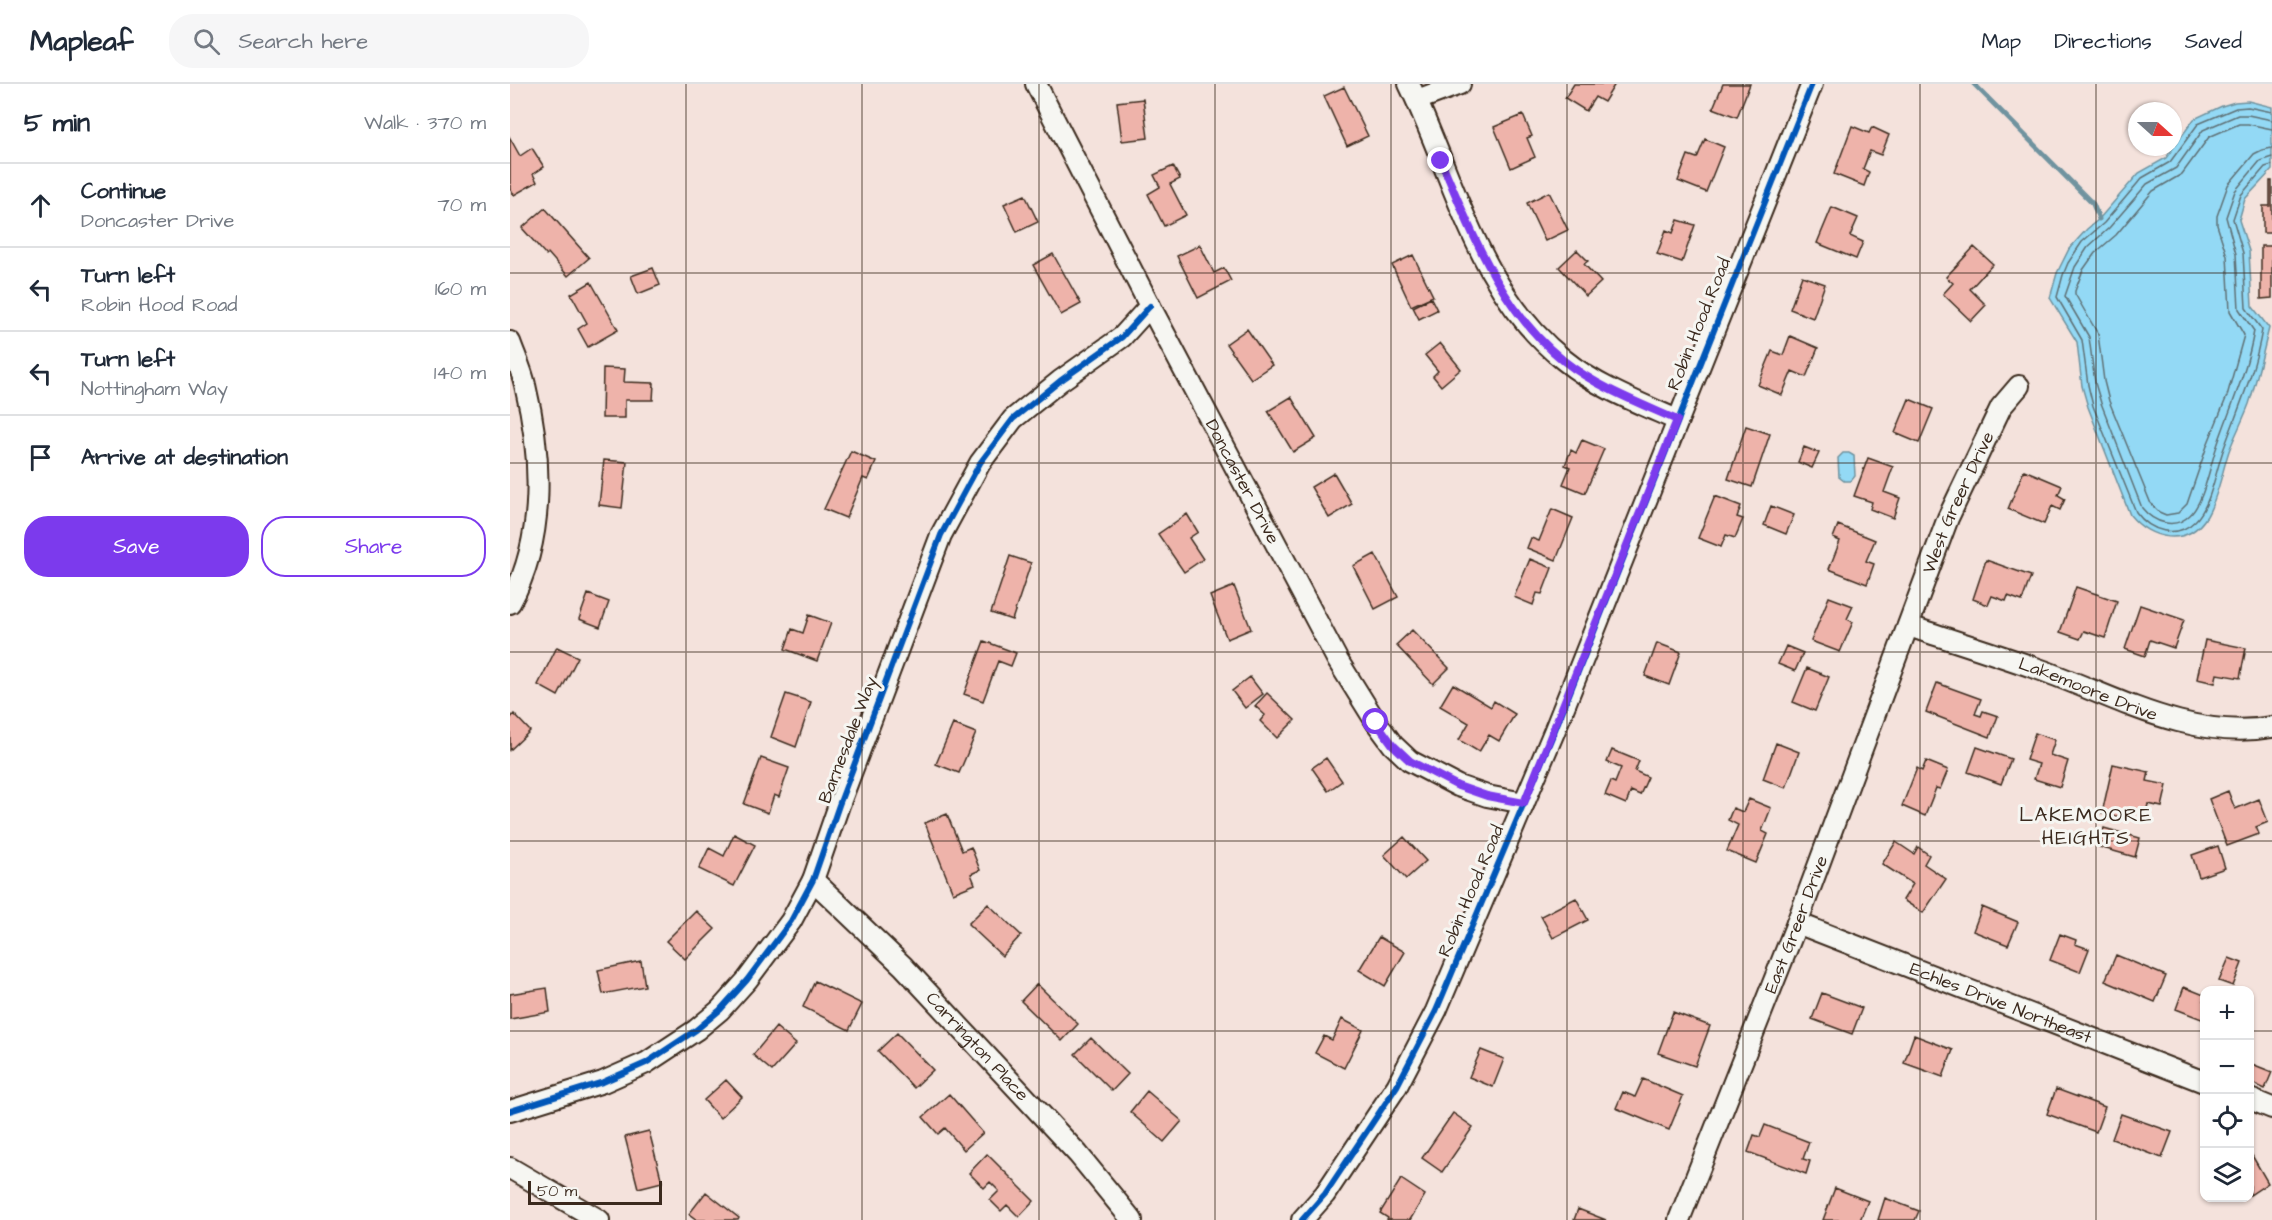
<!DOCTYPE html>
<html lang="en">
<head>
<meta charset="utf-8">
<style>
  :root { --surface:#fff; --page:#f6f6f7; --text:#1f2937; --muted:#747a83; --line:#e0e1e3; --accent:#7c3aed }
  body { margin:0; font-family:"Architects Daughter",sans-serif; background:var(--page); color:var(--text) }
  .controls { position:absolute; right:18px; bottom:18px; display:grid; overflow:hidden; border-radius:12px; box-shadow:0 2px 4px #0004 }
  .controls button { width:54px; height:54px; display:grid; place-items:center; padding:0; border:0; border-bottom:2px solid var(--line); background:var(--surface); color:var(--text); font:30px sans-serif }
  .compass { position:absolute; left:1618px; top:18px; width:54px; height:54px; border-radius:50%; background:var(--surface); box-shadow:0 2px 4px #0004; rotate:111deg }
  .scale { position:absolute; left:18px; bottom:15px; width:134px; box-sizing:border-box; padding-left:6px; border:3px solid #3b2a1e; border-top:0; font-size:16px; line-height:21px; white-space:nowrap; color:#3b2a1e; -webkit-text-stroke:4px #f6f6f2; paint-order:stroke }
  .stop { position:absolute; width:18px; height:18px; margin:-14px; border:4px solid #7c3aed; border-radius:50%; background:#fff }
  .stop.end { background:#7c3aed; border-color:#fff; box-shadow:0 2px 6px #0008 }
  .list { margin:0; padding:0; list-style:none }
  h2 { display:flex; justify-content:space-between; align-items:center; height:78px; margin:0; padding:0 24px; font-size:26px }
  h2 small { font-size:20px; font-weight:400; color:var(--muted) }
  .list li { display:grid; grid-template-columns:39px 1fr auto; gap:18px; align-items:center; box-sizing:border-box; height:84px; padding:0 24px; border-top:2px solid var(--line) }
  .list b { display:block; font-size:22px; white-space:nowrap }
  .list p { margin:0; font-size:20px; white-space:nowrap; color:var(--muted) }
  .list em { font-size:20px; font-style:normal; color:var(--muted) }
  .actions { display:flex; gap:12px; padding:18px 24px }
  .actions a { flex:1; padding:14px 0; border:2px solid var(--accent); border-radius:24px; text-align:center; font-size:21px; color:var(--accent) }
  .actions .main { background:var(--accent); color:#fff }
  .icon { flex:none; width:33px; height:33px; fill:none; stroke:currentColor; stroke-width:2; stroke-linecap:round; stroke-linejoin:round }
  .map { position:relative; flex:none; width:1762px; height:1136px; overflow:hidden }
  header { display:flex; align-items:center; gap:36px; box-sizing:border-box; height:84px; padding:0 30px; background:var(--surface); border-bottom:2px solid var(--line) }
  header strong { font-size:28px }
  nav { display:flex; gap:33px; margin-inline-start:auto; font-size:21px }
  .search { width:420px; height:54px; background:var(--page); display:flex; align-items:center; gap:15px; box-sizing:border-box; padding:0 21px; border-radius:24px; color:var(--muted); font-size:22px }
  main { display:flex }
  aside { flex:1; background:var(--surface) }
  .map>svg:first-child { display:block }
  .water { fill:#93d9f5; stroke:#70939f; stroke-width:1.5 }
  .lines { fill:none; stroke-linecap:round; stroke-linejoin:round }
  .shore { stroke:#5e7074; stroke-width:1.5 }
  .stream { stroke:#70939f; stroke-width:5 }
  .building { fill:#eeb3aa; stroke:#3b2a1e; stroke-width:1.5 }
  .street-casing { stroke:#3b2a1e; stroke-width:24 }
  .street { stroke:#f6f6f2; stroke-width:20 }
  .cycleway-casing { stroke:#f6f6f2; stroke-width:10 }
  .cycleway { stroke:#0057b8; stroke-width:6 }
  .route { stroke:#7c3aed; stroke-width:8 }
  .grid { fill:none; stroke:#3b2a1e; stroke-width:1.5; stroke-opacity:0.55 }
  .labels { text-anchor:middle; dominant-baseline:central; stroke-width:6; stroke-linejoin:round; paint-order:stroke }
  .street-label { font-size:18px; fill:#3b2a1e; stroke:#f6f6f2 }
  .neighbourhood-label { font-size:20px; letter-spacing:1.5px; fill:#3b2a1e; stroke:#f6f6f2 }
</style>
</head>
<body>
<header>
<strong>Mapleaf</strong>
<div class="search"><svg class="icon" aria-label="search" viewBox="0 0 24 24"><circle cx="10" cy="10" r="6"/><path d="M15 15l6 6"/></svg>Search here</div>
<nav><a>Map</a><a>Directions</a><a>Saved</a></nav>
</header>
<main>
<aside>
<h2>5 min<small>Walk · 370 m</small></h2>
<ul class="list">
<li><svg class="icon" aria-label="ahead" viewBox="0 0 24 24"><path d="M12 20V5M6 11l6-6 6 6"/></svg><div><b>Continue</b><p>Doncaster Drive</p></div><em>70 m</em></li>
<li><svg class="icon" aria-label="left" viewBox="0 0 24 24"><path d="M17 20v-9H6M10 6l-5 5 5 5"/></svg><div><b>Turn left</b><p>Robin Hood Road</p></div><em>160 m</em></li>
<li><svg class="icon" aria-label="left" viewBox="0 0 24 24"><path d="M17 20v-9H6M10 6l-5 5 5 5"/></svg><div><b>Turn left</b><p>Nottingham Way</p></div><em>140 m</em></li>
<li><svg class="icon" aria-label="arrive" viewBox="0 0 24 24"><path d="M6 21V4h12l-3 4 3 4H6"/></svg><div><b>Arrive at destination</b></div></li>
</ul>
<div class="actions"><a class="main">Save</a><a>Share</a></div>
</aside>
<div class="map">
<svg width="1762" height="1136" viewBox="0 0 1762 1136">
  <rect width="100%" height="100%" fill="#f4e2dc"/>
  <filter id="ink" filterUnits="userSpaceOnUse"><feTurbulence type="fractalNoise" baseFrequency=".0167" numOctaves="2"/><feDisplacementMap in="SourceGraphic" scale="12" xChannelSelector="R" yChannelSelector="G"/><feConvolveMatrix kernelMatrix="1 2 1 2 8 2 1 2 1" color-interpolation-filters="sRGB"/></filter>
  <g filter="url(#ink)">
    <path class="water" d="M 1738,17 L 1762,23 L 1762,86 L 1735,115 L 1729,136 L 1739,167 L 1742,222 L 1759,244 C 1753,269 1747,295 1739,320 C 1733,336 1725,351 1719,367 C 1712,388 1708,413 1697,432 C 1677,464 1640,456 1620,431 L 1578,323 L 1572,302 L 1567,258 L 1540,214 L 1547,189 L 1559,165 L 1577,145 L 1589,135 L 1629,89 L 1656,74 L 1684,35 L 1712,22 L 1725,18 Z
      M 1333,369 L 1339,369 L 1344,372 L 1345,392 L 1341,397 L 1334,397 L 1329,393 L 1328,374 Z"/>
    <g class="lines">
      <path class="shore" d="M 1762,28 L 1738,23 L 1726,24 L 1688,40 L 1660,78 L 1632,94 L 1594,139 L 1572,158 L 1558,179 L 1553,191 L 1547,213 L 1572,256 L 1578,301 L 1583,322 L 1626,428 C 1640,447 1666,456 1685,437 C 1701,422 1706,385 1714,364 C 1728,325 1745,288 1752,246 L 1736,224 L 1733,169 L 1723,135 L 1731,111 L 1755,83 L 1762,81
        M 1762,36 L 1738,31 L 1728,31 L 1693,46 L 1666,84 L 1637,100 L 1599,144 L 1578,163 L 1565,183 L 1555,212 L 1579,253 L 1585,299 L 1591,319 L 1632,424 C 1644,439 1665,446 1680,431 C 1694,418 1700,381 1707,362 C 1720,324 1737,288 1744,247 L 1729,225 L 1726,170 L 1716,133 L 1725,107 L 1750,77 L 1762,73
        M 1762,45 L 1738,40 L 1729,40 L 1699,53 L 1672,90 L 1643,107 L 1606,151 L 1585,169 L 1573,186 L 1565,207 L 1565,210 L 1588,250 L 1594,297 L 1599,317 L 1641,420 L 1649,428 L 1656,431 L 1668,429 L 1677,420 L 1698,359 L 1717,312 L 1734,251 L 1720,227 L 1717,172 L 1707,141 L 1707,132 L 1718,101 L 1744,70 L 1752,66 L 1762,64"/>
      <path class="stream" d="M 1464,0 L 1583,120 L 1589,135"/>
    </g>
    <path class="building" d="M 1064,0 L 1105,0 L 1094,18 L 1085,13 L 1076,27 L 1055,14 Z
      M 1213,0 L 1240,0 L 1227,33 L 1203,24 Z
      M 834,3 L 858,52 L 837,62 L 814,12 Z
      M 633,15 L 638,54 L 612,57 L 607,18 Z
      M 1013,31 L 1022,52 L 1017,54 L 1025,73 L 1001,84 L 984,43 Z
      M 1342,42 L 1359,49 L 1362,43 L 1379,51 L 1371,71 L 1360,67 L 1353,85 L 1359,88 L 1354,102 L 1324,90 Z
      M 0,54 L 10,72 L 22,64 L 34,83 L 23,90 L 27,98 L 4,111 L 0,105 Z
      M 1195,55 L 1214,63 L 1196,108 L 1168,97 L 1178,71 L 1187,74 Z
      M 663,82 L 670,95 L 660,100 L 676,131 L 654,142 L 638,110 L 650,103 L 644,91 Z
      M 1760,97 L 1762,97 L 1762,149 L 1753,149 L 1753,122 L 1760,122 Z
      M 1039,108 L 1058,146 L 1035,157 L 1017,119 Z
      M 515,111 L 528,138 L 507,148 L 494,120 Z
      M 1322,123 L 1348,134 L 1340,152 L 1353,158 L 1346,175 L 1307,159 Z
      M 35,124 L 79,174 L 58,192 L 38,169 L 36,171 L 12,144 Z
      M 1168,136 L 1185,141 L 1172,178 L 1147,170 L 1156,146 L 1163,149 Z
      M 690,161 L 704,189 L 714,184 L 721,197 L 688,214 L 667,172 Z
      M 1751,162 L 1762,162 L 1762,214 L 1751,215 Z
      M 1464,163 L 1483,180 L 1460,205 L 1476,221 L 1461,237 L 1433,210 L 1443,199 L 1436,193 Z
      M 1067,166 L 1078,177 L 1074,180 L 1091,198 L 1076,212 L 1049,183 Z
      M 543,170 L 571,220 L 551,231 L 523,181 Z
      M 903,171 L 923,212 L 901,222 L 882,181 Z
      M 143,184 L 150,201 L 128,210 L 121,192 Z
      M 1292,192 L 1315,200 L 1303,234 L 1280,225 Z
      M 81,198 L 108,246 L 78,263 L 68,245 L 77,239 L 61,210 Z
      M 921,214 L 927,226 L 909,235 L 903,223 Z
      M 737,245 L 762,281 L 741,295 L 716,260 Z
      M 1280,252 L 1308,264 L 1296,293 L 1282,287 L 1272,311 L 1248,301 L 1262,267 L 1273,271 Z
      M 930,259 L 951,285 L 931,302 L 923,292 L 928,287 L 915,271 Z
      M 93,284 L 115,285 L 114,298 L 144,299 L 143,316 L 115,316 L 115,334 L 92,334 Z
      M 781,313 L 806,354 L 783,368 L 758,327 Z
      M 1399,315 L 1423,325 L 1409,359 L 1385,349 Z
      M 1236,342 L 1260,350 L 1242,403 L 1218,395 Z
      M 1072,356 L 1094,365 L 1075,409 L 1053,400 L 1060,383 L 1055,381 L 1061,366 L 1066,369 Z
      M 1294,363 L 1309,369 L 1302,384 L 1288,378 Z
      M 341,367 L 366,378 L 358,396 L 353,394 L 336,434 L 314,425 Z
      M 1358,374 L 1383,383 L 1374,408 L 1390,414 L 1383,434 L 1360,425 L 1362,418 L 1344,412 Z
      M 94,376 L 117,378 L 112,424 L 89,421 Z
      M 1514,386 L 1552,402 L 1548,411 L 1555,415 L 1550,426 L 1542,422 L 1534,440 L 1498,425 Z
      M 824,389 L 842,420 L 819,434 L 801,403 Z
      M 1205,412 L 1231,422 L 1227,433 L 1233,435 L 1225,454 L 1216,451 L 1211,463 L 1188,454 Z
      M 1261,422 L 1284,431 L 1276,450 L 1254,441 Z
      M 1042,425 L 1063,434 L 1046,476 L 1017,464 L 1021,454 L 1029,457 Z
      M 677,430 L 688,448 L 679,454 L 693,475 L 674,488 L 648,450 Z
      M 1328,441 L 1365,456 L 1356,477 L 1364,480 L 1357,500 L 1319,485 L 1330,457 L 1323,454 Z
      M 865,470 L 888,513 L 865,525 L 843,482 Z
      M 500,472 L 521,479 L 502,536 L 481,529 Z
      M 1020,475 L 1042,484 L 1032,510 L 1027,509 L 1023,521 L 1004,513 Z
      M 1476,476 L 1521,492 L 1512,517 L 1498,512 L 1496,517 L 1482,512 L 1478,521 L 1463,515 Z
      M 724,502 L 741,545 L 717,555 L 700,512 Z
      M 1566,503 L 1607,517 L 1595,554 L 1574,547 L 1570,555 L 1550,548 Z
      M 78,510 L 99,518 L 90,543 L 69,535 Z
      M 1319,513 L 1343,522 L 1337,535 L 1343,538 L 1330,568 L 1301,557 Z
      M 1630,521 L 1674,536 L 1664,564 L 1640,556 L 1635,572 L 1615,565 Z
      M 299,531 L 321,539 L 307,577 L 275,565 L 282,545 L 293,549 Z
      M 902,546 L 939,584 L 923,600 L 886,561 Z
      M 1695,556 L 1736,564 L 1730,594 L 1707,590 L 1705,599 L 1687,595 Z
      M 474,557 L 506,569 L 501,582 L 488,577 L 473,617 L 454,610 Z
      M 1147,559 L 1171,568 L 1159,601 L 1135,592 Z
      M 1276,562 L 1293,569 L 1285,587 L 1268,580 Z
      M 47,563 L 68,573 L 48,612 L 28,601 Z
      M 1297,584 L 1319,593 L 1305,627 L 1283,618 Z
      M 740,593 L 753,610 L 735,624 L 722,607 Z
      M 1427,599 L 1471,615 L 1465,630 L 1471,632 L 1473,627 L 1488,632 L 1480,653 L 1416,628 Z
      M 943,600 L 981,623 L 984,617 L 1005,630 L 989,657 L 979,651 L 969,668 L 949,656 L 959,639 L 930,622 Z
      M 757,609 L 785,636 L 767,654 L 750,637 L 755,631 L 745,622 Z
      M 276,610 L 301,618 L 286,663 L 261,653 Z
      M 4,630 L 20,647 L 0,666 L 0,635 Z
      M 443,640 L 466,649 L 449,689 L 426,680 Z
      M 1525,649 L 1545,656 L 1540,671 L 1558,677 L 1550,703 L 1524,695 L 1529,680 L 1516,676 Z
      M 1266,659 L 1289,668 L 1276,704 L 1253,695 Z
      M 1467,663 L 1501,675 L 1491,700 L 1458,688 Z
      M 1102,666 L 1129,677 L 1125,687 L 1138,693 L 1130,711 L 1121,707 L 1116,720 L 1095,711 L 1101,697 L 1105,699 L 1111,684 L 1097,678 Z
      M 251,674 L 279,684 L 269,713 L 264,711 L 258,729 L 234,720 Z
      M 816,674 L 832,697 L 818,707 L 802,684 Z
      M 1416,677 L 1438,686 L 1430,705 L 1426,704 L 1415,732 L 1392,722 L 1407,684 L 1412,687 Z
      M 1603,680 L 1639,688 L 1637,697 L 1657,701 L 1652,723 L 1638,720 L 1636,729 L 1620,726 L 1618,735 L 1592,729 Z
      M 1718,707 L 1725,725 L 1749,715 L 1758,738 L 1746,743 L 1749,750 L 1717,762 L 1699,715 Z
      M 1239,715 L 1261,724 L 1252,747 L 1258,750 L 1246,779 L 1217,767 L 1228,741 L 1218,736 L 1223,724 L 1233,728 Z
      M 437,730 L 452,767 L 461,763 L 470,786 L 461,790 L 465,800 L 443,809 L 415,739 Z
      M 1594,744 L 1630,754 L 1625,773 L 1589,763 Z
      M 224,750 L 245,761 L 224,802 L 189,785 L 199,764 L 214,772 Z
      M 894,753 L 916,777 L 896,795 L 874,771 Z
      M 1386,758 L 1404,770 L 1408,763 L 1419,771 L 1414,780 L 1436,795 L 1413,829 L 1393,816 L 1403,800 L 1372,780 Z
      M 1708,762 L 1715,784 L 1689,793 L 1682,771 Z
      M 1066,814 L 1078,836 L 1043,854 L 1031,832 Z
      M 478,820 L 511,851 L 492,872 L 458,840 Z
      M 1472,823 L 1508,838 L 1498,861 L 1463,847 Z
      M 186,827 L 205,845 L 175,875 L 156,857 Z
      M 1550,850 L 1566,856 L 1565,860 L 1579,865 L 1570,888 L 1540,876 Z
      M 869,853 L 895,868 L 875,902 L 849,886 Z
      M 1606,871 L 1656,892 L 1645,918 L 1595,897 Z
      M 1719,874 L 1732,879 L 1723,902 L 1709,897 Z
      M 131,877 L 135,902 L 93,910 L 88,886 Z
      M 305,897 L 352,920 L 339,946 L 293,923 Z
      M 527,900 L 568,940 L 552,957 L 511,917 Z
      M 1674,903 L 1694,911 L 1694,936 L 1666,925 Z
      M 37,904 L 40,928 L 0,935 L 0,910 Z
      M 1312,909 L 1352,924 L 1342,950 L 1302,935 Z
      M 1163,928 L 1200,942 L 1185,982 L 1148,969 Z
      M 832,935 L 853,946 L 834,984 L 805,969 L 814,952 L 822,956 Z
      M 266,943 L 286,960 L 262,987 L 243,971 Z
      M 387,949 L 423,986 L 404,1004 L 368,967 Z
      M 1404,951 L 1443,966 L 1433,993 L 1394,979 Z
      M 581,954 L 618,990 L 602,1007 L 565,970 Z
      M 971,966 L 994,975 L 983,1003 L 959,993 Z
      M 1742,980 L 1762,988 L 1755,1005 L 1740,998 L 1740,986 Z
      M 1133,995 L 1173,1012 L 1159,1046 L 1106,1024 L 1113,1008 L 1125,1013 Z
      M 216,996 L 232,1013 L 210,1034 L 194,1016 Z
      M 1546,1005 L 1595,1023 L 1586,1048 L 1537,1030 Z
      M 637,1007 L 672,1037 L 654,1058 L 620,1028 Z
      M 439,1010 L 473,1049 L 454,1066 L 435,1044 L 428,1050 L 413,1033 Z
      M 943,1029 L 963,1043 L 932,1088 L 912,1074 Z
      M 1611,1030 L 1662,1048 L 1652,1074 L 1602,1055 Z
      M 1255,1041 L 1299,1058 L 1293,1075 L 1300,1077 L 1296,1090 L 1238,1068 L 1244,1051 L 1250,1053 Z
      M 139,1047 L 152,1098 L 128,1104 L 115,1053 Z
      M 1740,1068 L 1758,1099 L 1740,1111 Z
      M 477,1070 L 524,1117 L 509,1133 L 497,1121 L 491,1127 L 480,1116 L 489,1107 L 480,1098 L 474,1104 L 459,1089 Z
      M 891,1095 L 915,1111 L 900,1136 L 877,1136 L 878,1134 L 870,1129 Z
      M 1325,1104 L 1358,1117 L 1350,1136 L 1313,1136 Z
      M 196,1108 L 229,1134 L 228,1136 L 187,1136 L 179,1130 Z
      M 1375,1114 L 1409,1127 L 1405,1136 L 1368,1136 Z
      M 1068,1125 L 1096,1136 L 1064,1136 Z"/>
    <g class="lines">
      <g class="street-casing">
        <g id="street">
          <path id="s1" d="M 526,0 L 640,222 L 828,577 L 866,638 L 883,661 L 900,677 L 948,702 L 977,712 L 1014,719"/>
          <path d="M 899,0 C 945,95 968,208 1054,276 C 1087,303 1129,319 1167,336"/>
          <path d="M 907,16 L 950,0"/>
          <path d="M 0,258 C 5,272 12,287 15,301 C 32,371 36,454 0,519"/>
          <path id="s2" d="M 1399,542 C 1444,557 1489,571 1534,587 C 1607,614 1682,657 1762,643"/>
          <path id="s3" d="M 303,796 L 393,882 L 568,1070 L 622,1136"/>
          <path id="s4" d="M 1287,839 L 1694,998"/>
          <path d="M 1740,1015 L 1762,1024"/>
          <path d="M 0,1027 L 93,998 L 136,979 L 186,946 L 210,926 L 237,896 L 281,837 L 303,796 L 329,721 L 431,451 L 470,379 L 503,335 L 550,297 L 612,253 L 640,222"/>
          <path d="M 0,1084 L 89,1136"/>
          <path d="M 792,1136 L 815,1110 L 887,1002 L 926,927 L 1044,648 L 1302,0"/>
          <path id="s5" d="M 1169,1136 L 1287,839 L 1438,434 L 1491,323 L 1509,302"/>
        </g>
      </g>
      <use href="#street" class="street"/>
      <g class="cycleway-casing">
        <path id="cycleway" d="M 0,1027 L 93,998 L 136,979 L 186,946 L 210,926 L 237,896 L 281,837 L 303,796 L 329,721 L 431,451 L 470,379 L 503,335 L 550,297 L 612,253 L 640,222
          M 792,1136 L 815,1110 L 887,1002 L 926,927 L 1044,648 L 1302,0"/>
      </g>
      <use href="#cycleway" class="cycleway"/>
    </g>
  </g>
  <g class="lines" filter="url(#ink)">
    <path class="route" d="M 866,638 L 883,661 L 900,677 L 948,702 L 977,712 L 1014,719 L 1167,336 C 1129,319 1087,303 1054,277 C 990,226 963,150 931,77"/>
  </g>
  <path class="grid" d="M 176,0 L 176,1136M 352,0 L 352,1136M 529,0 L 529,1136M 705,0 L 705,1136M 881,0 L 881,1136M 1057,0 L 1057,1136M 1233,0 L 1233,1136M 1410,0 L 1410,1136M 1586,0 L 1586,1136M 0,189 L 1762,189M 0,379 L 1762,379M 0,568 L 1762,568M 0,757 L 1762,757M 0,947 L 1694,947M 1740,947 L 1762,947"/>
  <g class="labels">
    <g class="street-label">
      <text transform="translate(1189 240) rotate(-68)">Robin Hood Road</text>
      <text stroke="none"><textPath href="#s1" startOffset="448">Doncaster Drive</textPath></text>
      <text stroke="none"><textPath href="#s5" startOffset="770">West Greer Drive</textPath></text>
      <text stroke="none"><textPath href="#s2" startOffset="190">Lakemoore Drive</textPath></text>
      <text transform="translate(338 656) rotate(-69)">Barnesdale Way</text>
      <text transform="translate(961 807) rotate(-67)">Robin Hood Road</text>
      <text stroke="none"><textPath href="#s5" startOffset="318">East Greer Drive</textPath></text>
      <text stroke="none"><textPath href="#s4" startOffset="219">Echles Drive Northeast</textPath></text>
      <text stroke="none"><textPath href="#s3" startOffset="234">Carrington Place</textPath></text>
    </g>
    <g class="neighbourhood-label">
      <text x="1576" y="731">LAKEMOORE<tspan x="1576" dy="23">HEIGHTS</tspan></text>
    </g>
  </g>
</svg>
<div class="controls">
<button>+</button>
<button>−</button>
<button><svg class="icon" aria-label="locate" viewBox="0 0 24 24"><circle cx="12" cy="12" r="6"/><path d="M12 2v4M12 18v4M2 12h4M18 12h4"/></svg></button>
<button><svg class="icon" aria-label="layers" viewBox="0 0 24 24"><path d="M12 4l9 5-9 5-9-5zM3 14l9 5 9-5"/></svg></button>
</div>
<svg class="compass" viewBox="-18 -18 36 36"><path d="M0-13l5 13h-10z" fill="#e53935"/><path d="M0 13l5-13h-10z" fill="#747a83"/></svg>
<div class="scale">50 m</div>
<div class="stop" style="left:866px;top:638px"></div>
<div class="stop end" style="left:931px;top:77px"></div>
</div>
</main>
</body>
</html>
